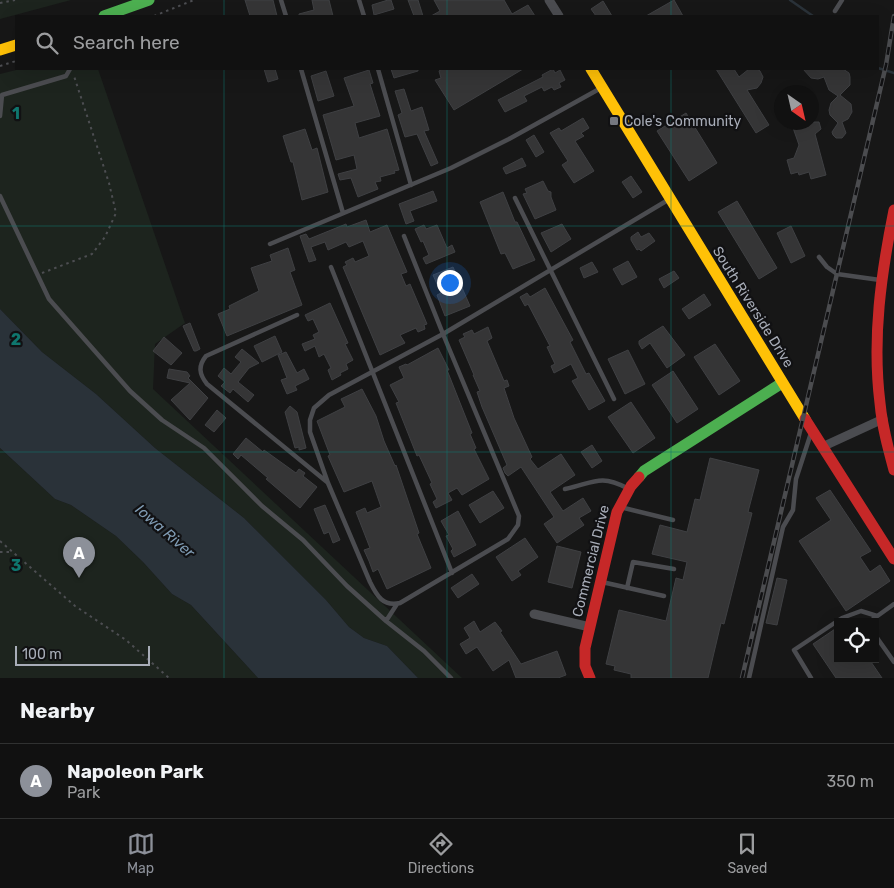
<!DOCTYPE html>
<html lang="en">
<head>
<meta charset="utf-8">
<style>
  :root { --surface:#111; --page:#1a1a1a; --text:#f1f3f6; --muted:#9c9d9f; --line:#303131; --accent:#8c9099 }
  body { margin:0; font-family:Rubik,sans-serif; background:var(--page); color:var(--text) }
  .controls { position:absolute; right:15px; bottom:15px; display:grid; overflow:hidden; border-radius:0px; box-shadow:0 5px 20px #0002 }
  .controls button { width:45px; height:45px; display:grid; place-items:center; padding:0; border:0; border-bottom:1px solid var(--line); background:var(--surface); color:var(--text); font:25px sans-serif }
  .compass { position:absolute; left:774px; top:85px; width:45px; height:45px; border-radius:50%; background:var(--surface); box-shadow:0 5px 20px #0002; rotate:146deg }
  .scale { position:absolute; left:15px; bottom:12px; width:135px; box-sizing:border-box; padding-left:5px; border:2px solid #a8adb8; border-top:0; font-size:14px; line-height:18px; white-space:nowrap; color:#a8adb8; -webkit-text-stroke:4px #111113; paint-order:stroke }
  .you { position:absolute; left:449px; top:282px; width:18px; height:18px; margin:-12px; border:4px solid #fff; border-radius:50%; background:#1a73e8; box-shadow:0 0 0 8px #1a73e833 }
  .badge { display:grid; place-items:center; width:32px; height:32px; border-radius:50%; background:var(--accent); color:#fff; font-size:16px; font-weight:700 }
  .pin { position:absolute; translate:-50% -41px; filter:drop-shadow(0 1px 2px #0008) }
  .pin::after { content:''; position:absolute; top:26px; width:18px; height:15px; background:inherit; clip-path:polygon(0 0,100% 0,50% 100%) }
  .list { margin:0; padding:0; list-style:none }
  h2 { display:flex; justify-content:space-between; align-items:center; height:65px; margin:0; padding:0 20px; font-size:21px }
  h2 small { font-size:16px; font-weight:400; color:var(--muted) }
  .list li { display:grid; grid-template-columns:32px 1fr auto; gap:15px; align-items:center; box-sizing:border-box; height:75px; padding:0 20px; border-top:1px solid var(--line) }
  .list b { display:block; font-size:19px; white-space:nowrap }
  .list p { margin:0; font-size:16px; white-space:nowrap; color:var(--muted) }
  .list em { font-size:16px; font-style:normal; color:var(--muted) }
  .icon { flex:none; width:28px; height:28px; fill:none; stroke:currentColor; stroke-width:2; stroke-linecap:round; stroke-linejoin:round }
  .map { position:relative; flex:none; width:894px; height:678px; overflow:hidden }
  .search { position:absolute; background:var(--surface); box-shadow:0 5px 20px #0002; left:15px; right:15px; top:15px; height:55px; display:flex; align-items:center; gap:12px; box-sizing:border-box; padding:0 18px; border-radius:0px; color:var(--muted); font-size:19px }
  .sheet { height:140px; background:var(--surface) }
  nav { display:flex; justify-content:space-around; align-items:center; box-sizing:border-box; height:70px; border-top:1px solid var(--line); background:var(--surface); font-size:14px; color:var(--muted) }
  nav a { display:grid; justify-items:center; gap:2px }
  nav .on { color:var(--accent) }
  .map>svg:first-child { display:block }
  .green { fill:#1d241e }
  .water { fill:#2a3239 }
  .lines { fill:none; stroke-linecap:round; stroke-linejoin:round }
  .stream { stroke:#2a3239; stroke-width:2.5 }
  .building { fill:#353536; stroke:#3f4043 }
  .path { stroke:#4d4e52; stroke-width:2; stroke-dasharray:2.5 4; stroke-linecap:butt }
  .lane { stroke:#4b4c50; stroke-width:4.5 }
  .street { stroke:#4b4c50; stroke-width:9 }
  .fast { stroke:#4caf50; stroke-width:11 }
  .slow { stroke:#ffc107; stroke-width:11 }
  .jam { stroke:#c62828; stroke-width:11 }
  .rail-casing { stroke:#4b4c4f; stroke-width:4.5 }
  .rail { stroke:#111113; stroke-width:2.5; stroke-dasharray:8; stroke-linecap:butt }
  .grid { fill:none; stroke:#0f766e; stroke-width:1; stroke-opacity:0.55 }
  .poi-dot { fill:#757880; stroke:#111113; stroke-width:2 }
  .labels { text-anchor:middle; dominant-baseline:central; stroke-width:4.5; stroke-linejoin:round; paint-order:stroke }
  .poi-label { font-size:14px; fill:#a8adb8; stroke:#111113; text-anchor:start }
  .street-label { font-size:14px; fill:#a8adb8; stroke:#111113 }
  .water-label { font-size:15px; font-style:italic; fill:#7f9bb3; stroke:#111113 }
  .grid-label { font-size:16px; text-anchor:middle; font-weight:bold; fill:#0f766e; stroke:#111113; stroke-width:4.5; stroke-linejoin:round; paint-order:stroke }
</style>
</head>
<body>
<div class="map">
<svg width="894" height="678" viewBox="0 0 894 678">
  <rect width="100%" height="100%" fill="#171717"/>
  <path class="green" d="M 0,0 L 71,0 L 0,19 Z
    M 20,69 L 98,69 L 185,323 L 155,344 L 153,389 L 462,678 L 418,678 L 387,646 L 364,638 L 349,627 L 326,600 L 244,518 L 155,448 L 96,394 L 42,352 L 0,309 L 0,74 Z
    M 0,448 L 55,499 L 71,505 L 116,536 L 143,562 L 172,594 L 191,605 L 258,678 L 0,678 Z"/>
  <path class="water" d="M 0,309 L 42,352 L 96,394 L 155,448 L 244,518 L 326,600 L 349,627 L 364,638 L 387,646 L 418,678 L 258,678 L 191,605 L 172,594 L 143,562 L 116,536 L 71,505 L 55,499 L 0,448 Z"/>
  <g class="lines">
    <path class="stream" d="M 790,0 L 813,16
      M 878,68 L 894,73"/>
  </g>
  <path class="building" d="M 245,0 L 273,0 L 277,16 L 250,16 Z
    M 312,0 L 329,0 L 333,16 L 299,16 L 299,14 L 314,10 Z
    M 388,0 L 391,0 L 394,9 L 374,15 L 372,5 Z
    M 408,0 L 418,0 L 423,16 L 414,16 Z
    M 434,0 L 504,0 L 512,14 L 528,5 L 535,16 L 431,16 L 440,11 Z
    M 674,0 L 683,16 L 646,16 Z
    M 603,1 L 612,16 L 596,16 L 591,9 Z
    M 264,69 L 275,69 L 278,79 L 268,82 Z
    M 391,69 L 418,69 L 418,71 L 394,78 Z
    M 442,69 L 523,69 L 454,110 L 435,80 L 441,78 L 439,71 Z
    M 553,69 L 555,73 L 560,70 L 565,80 L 559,83 L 561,87 L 554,90 L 552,87 L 544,91 L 542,87 L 524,96 L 527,101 L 505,112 L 498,100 L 543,77 L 542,75 Z
    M 716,69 L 734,69 L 739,77 L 749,69 L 757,69 L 760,71 L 763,77 L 761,83 L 757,88 L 747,90 L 769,125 L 756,133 Z
    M 803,69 L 843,69 L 849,73 L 850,77 L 850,85 L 840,95 L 851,104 L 852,112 L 848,119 L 842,122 L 846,133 L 842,138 L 836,138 L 833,135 L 832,132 L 838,123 L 830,115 L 829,110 L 831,103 L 838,96 L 829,90 L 824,77 L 818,79 L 811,78 Z
    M 369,70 L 373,83 L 370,84 L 380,116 L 355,123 L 359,138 L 387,129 L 399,170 L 394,171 L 395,173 L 380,177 L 381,181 L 375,182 L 378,189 L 358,197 L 351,178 L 340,180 L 338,174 L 357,169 L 354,155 L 336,160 L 323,115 L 354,106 L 344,78 Z
    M 326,71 L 334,96 L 318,101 L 311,76 Z
    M 404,89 L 411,111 L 422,107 L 429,130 L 424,131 L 438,163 L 431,166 L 417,134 L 405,137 L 398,115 L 402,113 L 395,91 Z
    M 686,113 L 717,163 L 689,181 L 657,131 Z
    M 583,118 L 589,128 L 581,133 L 584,136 L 575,141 L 594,171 L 574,183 L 562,165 L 568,161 L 550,133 L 559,128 L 561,131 Z
    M 791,122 L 819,122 L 821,129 L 815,134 L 826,175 L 811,179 L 809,172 L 799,175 L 798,172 L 791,174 L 787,160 L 794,158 L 799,145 Z
    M 305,129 L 312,150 L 317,148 L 328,192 L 302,200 L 293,162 L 291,162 L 283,136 Z
    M 534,135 L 544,152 L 536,157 L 526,140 Z
    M 522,158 L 526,166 L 506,174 L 503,168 Z
    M 631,176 L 642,192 L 633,198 L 622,182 Z
    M 543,181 L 548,191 L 551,192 L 551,197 L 556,210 L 535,219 L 523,194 L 527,193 L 525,189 Z
    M 433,191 L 437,201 L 410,211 L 414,221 L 406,224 L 399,204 Z
    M 503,192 L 515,222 L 517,222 L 535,260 L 513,269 L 505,253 L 501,254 L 480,202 Z
    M 737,201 L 777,268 L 759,279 L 718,212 Z
    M 366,220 L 370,232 L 387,225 L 407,272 L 401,274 L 406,286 L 410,284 L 427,324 L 424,325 L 425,329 L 418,332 L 416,328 L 400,335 L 405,343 L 380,355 L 343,267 L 347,265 L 345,262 L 353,258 L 355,262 L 369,256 L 363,241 L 349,247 L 346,242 L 328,250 L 325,242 L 311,247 L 316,260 L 309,262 L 300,236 L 306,234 L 309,239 L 346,224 L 347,227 Z
    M 562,224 L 571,239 L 551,252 L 541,233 Z
    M 424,225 L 426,229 L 437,225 L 447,248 L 452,245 L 455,252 L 426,264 L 423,258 L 429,255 L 423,241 L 421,242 L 415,229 Z
    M 791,226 L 805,256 L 791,263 L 777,233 Z
    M 638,232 L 641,237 L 649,233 L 655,241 L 641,251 L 639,249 L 637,250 L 631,240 L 631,237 Z
    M 288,248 L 295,270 L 290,272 L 302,305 L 227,336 L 218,314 L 230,309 L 229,306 L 259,291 L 251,268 L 272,261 L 270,255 Z
    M 628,261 L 637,277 L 622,285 L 613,269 Z
    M 592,262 L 598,272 L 584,278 L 580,268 Z
    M 453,267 L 470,306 L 445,316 L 437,295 L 441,293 L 433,275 Z
    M 674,271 L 679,278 L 664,288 L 659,279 Z
    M 545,288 L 573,340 L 570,342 L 586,374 L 589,373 L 605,401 L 589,410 L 572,381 L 578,378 L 571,364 L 554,373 L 551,366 L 555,364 L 547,347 L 550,346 L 528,304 L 525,306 L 520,297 L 527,293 L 530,297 Z
    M 704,294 L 711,305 L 689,319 L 682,309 Z
    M 330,303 L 348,343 L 345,344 L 353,360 L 346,364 L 348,369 L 340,373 L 341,375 L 332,380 L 328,370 L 331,368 L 324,354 L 319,357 L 315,346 L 305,351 L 302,344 L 315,339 L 313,335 L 319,332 L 313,319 L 308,321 L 305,315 Z
    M 190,323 L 200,349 L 196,351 L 194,351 L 183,326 Z
    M 663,326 L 685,355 L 667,368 L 650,343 L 642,349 L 639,344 L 639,341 Z
    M 488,327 L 492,338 L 487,341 L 504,381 L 507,380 L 509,386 L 504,388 L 514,418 L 532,457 L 530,459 L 538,469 L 561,454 L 575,475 L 550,492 L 563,511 L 583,498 L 591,511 L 579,518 L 584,525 L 557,543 L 544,524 L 554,517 L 521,467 L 508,476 L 505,473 L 503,468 L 507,465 L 482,407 L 477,392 L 480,391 L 473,375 L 474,375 L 459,340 L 465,337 L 463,334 L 472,330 L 474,334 Z
    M 275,336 L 282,352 L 262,362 L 254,346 Z
    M 164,337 L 182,353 L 171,365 L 153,351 Z
    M 715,344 L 740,381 L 719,395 L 694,357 Z
    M 438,348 L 449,370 L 447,370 L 472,433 L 470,434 L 476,448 L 474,449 L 489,479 L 462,495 L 457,488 L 448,493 L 452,500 L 436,508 L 433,502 L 437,499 L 430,484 L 432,483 L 419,455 L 417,456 L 396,403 L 399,402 L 390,385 L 404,378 L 399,367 L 406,364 L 407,365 Z
    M 242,349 L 259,363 L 249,368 L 238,382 L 254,395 L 248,402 L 233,389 L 230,393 L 221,386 L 225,382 L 218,376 L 224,368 L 231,374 L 241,362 L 235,357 Z
    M 628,350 L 645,384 L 625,394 L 608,359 Z
    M 286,352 L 297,373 L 304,369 L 309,379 L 295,386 L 297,390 L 287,394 L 281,380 L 287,378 L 278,355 Z
    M 169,369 L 187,372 L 190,376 L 188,378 L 208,398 L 190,420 L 171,400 L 190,383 L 167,378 Z
    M 673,371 L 698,409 L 677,423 L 652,385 Z
    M 362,389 L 376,416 L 384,441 L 395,466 L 396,465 L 419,533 L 417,534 L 431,568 L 387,589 L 378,569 L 373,572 L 369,561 L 364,550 L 370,548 L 356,512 L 365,508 L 367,513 L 381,507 L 372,481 L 344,492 L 328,456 L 330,455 L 317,421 L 345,407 L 341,399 Z
    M 631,402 L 655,438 L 633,453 L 608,417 Z
    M 290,406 L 297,412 L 306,448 L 299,450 L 299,447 L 295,448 L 285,412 Z
    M 217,410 L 226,418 L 214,432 L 205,425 Z
    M 246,438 L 263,452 L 264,450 L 296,473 L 299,469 L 305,473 L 303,476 L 317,487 L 300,508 L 266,479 L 268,478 L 241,455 L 238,459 L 233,454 Z
    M 592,445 L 602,461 L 592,468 L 581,452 Z
    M 710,458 L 759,470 L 748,512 L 752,513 L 724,624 L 721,623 L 708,678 L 631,678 L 631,674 L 614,670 L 615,666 L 606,664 L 619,610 L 666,621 L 676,578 L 683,580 L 687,562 L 652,554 L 660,525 L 687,532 L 695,499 L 700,500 Z
    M 830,490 L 871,551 L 860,557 L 870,572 L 880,565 L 890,581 L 846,611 L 799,541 L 831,520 L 816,498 Z
    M 493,491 L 504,508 L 480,523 L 469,505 Z
    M 325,505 L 340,540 L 333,543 L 329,532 L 324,534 L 314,509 Z
    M 458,511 L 476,545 L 454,557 L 451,551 L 453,549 L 446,536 L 449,535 L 441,521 Z
    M 525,538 L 538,557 L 518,571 L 521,575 L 512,581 L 496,557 Z
    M 557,546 L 581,552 L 572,588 L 548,582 Z
    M 472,574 L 479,584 L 458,598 L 451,588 Z
    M 777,578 L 787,580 L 777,625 L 766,623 Z
    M 474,621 L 480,632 L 495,622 L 502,631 L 500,632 L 521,664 L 557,651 L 566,675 L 558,678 L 516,678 L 509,660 L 493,671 L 477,647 L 466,654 L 460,644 L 470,638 L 464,628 Z
    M 838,627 L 838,659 L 869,659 L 882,678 L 836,678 L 813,644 Z"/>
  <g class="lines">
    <path class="path" d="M 0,3 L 15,0
      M 154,16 L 194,0
      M 0,66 L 16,61
      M 42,273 L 92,254 L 105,237 L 116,213 L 109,183 L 74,76
      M 0,541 L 75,606 L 126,640 L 169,678
      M 0,552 L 12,552"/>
    <path class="lane" d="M 281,0 L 286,16
      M 359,0 L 364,16
      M 835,11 L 842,0
      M 301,69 L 343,213
      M 378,69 L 411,185
      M 0,116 L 2,95 L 66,76 L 70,69
      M 0,196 L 49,299 L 130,391 L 162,420 L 204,448 L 262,506 L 303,540 L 347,586 L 386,621 L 397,604
      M 515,198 L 614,399
      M 404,236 L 443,334 L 329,395 L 314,408 L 310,420 L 310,432 L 328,483 L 370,582 C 377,596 383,607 400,603 L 508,539 L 518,525 L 519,516 L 443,334 L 668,200
      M 270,244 L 451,168 L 509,139 L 601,88
      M 819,257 L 827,267 L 837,274 L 880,280
      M 331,267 L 452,573
      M 297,315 L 206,356 C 198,366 199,374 207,384 L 327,482
      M 565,489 C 592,484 599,473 627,488
      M 620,507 L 673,520
      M 602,582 L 664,596
      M 627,588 L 633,562 L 674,569
      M 386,621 L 424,651 L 451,678
      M 869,622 L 894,604
      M 875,635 L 894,662
      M 749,678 L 783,527 L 793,510 L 796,479 L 811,433
      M 811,678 L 794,650 L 842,618 L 861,611 L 877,616"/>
    <path class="street" d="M 549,0 L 559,16
      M 822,447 L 883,419
      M 534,614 L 590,627"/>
    <path class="fast" d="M 104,16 L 149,0
      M 639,477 L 644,471 L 782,383"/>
    <path class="slow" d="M 0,50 L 16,45
      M 591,69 L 805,419"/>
    <path class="jam" d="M 894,210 C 881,274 872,338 880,403 C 882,426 888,448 894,470
      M 805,419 L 894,559
      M 590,678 L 585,666 L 585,648 L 617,512 L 631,486 L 639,477"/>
    <g class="rail-casing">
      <path id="rail" d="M 742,678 L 886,65 L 894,16"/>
    </g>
    <use href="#rail" class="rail"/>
  </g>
  <path class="grid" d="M 224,0 L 224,16M 447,0 L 447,16M 671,0 L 671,16M 224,69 L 224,678M 447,69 L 447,678M 671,69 L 671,678M 0,226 L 894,226M 0,452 L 894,452"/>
  <rect class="poi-dot" x="609" y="116" width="10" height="10" rx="2.5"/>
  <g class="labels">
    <g class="poi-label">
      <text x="624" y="121">Cole's Community</text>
    </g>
    <g class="street-label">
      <text transform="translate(753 307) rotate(58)">South Riverside Drive</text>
      <text transform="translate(591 561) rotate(-76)">Commercial Drive</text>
    </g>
    <g class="water-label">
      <text transform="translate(165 531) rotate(41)">Iowa River</text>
    </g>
  </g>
  <g class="grid-label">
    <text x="16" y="119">1</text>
    <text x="16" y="345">2</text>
    <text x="16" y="571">3</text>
  </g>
</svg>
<div class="controls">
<button><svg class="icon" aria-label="locate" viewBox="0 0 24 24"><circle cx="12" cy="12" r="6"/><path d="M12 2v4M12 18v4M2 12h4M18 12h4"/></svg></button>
</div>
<svg class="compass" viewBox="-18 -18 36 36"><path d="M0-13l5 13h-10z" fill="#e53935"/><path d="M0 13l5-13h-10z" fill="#9c9d9f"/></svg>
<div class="scale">100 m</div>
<div class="you"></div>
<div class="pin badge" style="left:79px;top:578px">A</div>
<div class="search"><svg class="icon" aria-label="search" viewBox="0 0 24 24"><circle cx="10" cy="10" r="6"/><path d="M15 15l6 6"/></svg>Search here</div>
</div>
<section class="sheet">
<h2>Nearby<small></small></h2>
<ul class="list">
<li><span class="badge">A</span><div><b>Napoleon Park</b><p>Park</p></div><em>350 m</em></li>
</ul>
</section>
<nav>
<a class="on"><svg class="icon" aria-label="map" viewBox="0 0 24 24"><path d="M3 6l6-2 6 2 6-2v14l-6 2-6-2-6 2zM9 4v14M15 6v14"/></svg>Map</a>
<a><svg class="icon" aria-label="directions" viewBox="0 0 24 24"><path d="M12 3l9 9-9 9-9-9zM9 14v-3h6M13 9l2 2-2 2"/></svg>Directions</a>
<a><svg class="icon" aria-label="saved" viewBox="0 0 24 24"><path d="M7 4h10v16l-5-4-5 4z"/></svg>Saved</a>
</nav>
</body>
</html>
